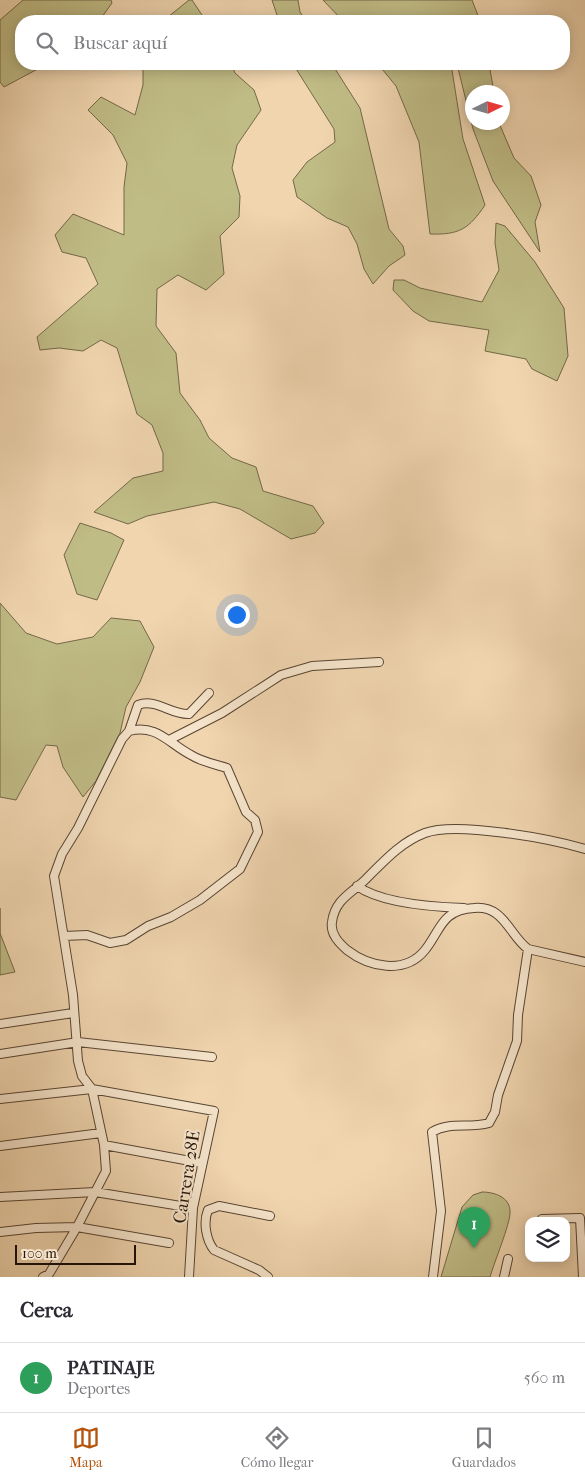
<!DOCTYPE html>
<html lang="es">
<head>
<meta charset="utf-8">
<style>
  :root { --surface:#fff; --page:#f2f2f3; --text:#2b2b33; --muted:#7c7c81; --line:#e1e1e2; --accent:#b45309 }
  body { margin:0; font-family:"IM FELL French Canon",serif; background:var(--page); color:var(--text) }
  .controls { position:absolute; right:15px; bottom:15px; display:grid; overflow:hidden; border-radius:10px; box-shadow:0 2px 12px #0003 }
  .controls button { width:45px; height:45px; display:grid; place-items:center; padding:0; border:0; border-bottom:1px solid var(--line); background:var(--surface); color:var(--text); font:25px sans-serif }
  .compass { position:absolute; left:465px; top:85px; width:45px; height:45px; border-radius:50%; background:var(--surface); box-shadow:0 2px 12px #0003; rotate:85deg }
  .scale { position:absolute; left:15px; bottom:12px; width:121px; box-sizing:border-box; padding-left:5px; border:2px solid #27150a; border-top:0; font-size:14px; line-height:18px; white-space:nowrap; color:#27150a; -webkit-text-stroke:4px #f5e4cb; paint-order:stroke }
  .you { position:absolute; left:236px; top:614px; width:18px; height:18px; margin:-12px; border:4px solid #fff; border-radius:50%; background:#1a73e8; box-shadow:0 0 0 8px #1a73e833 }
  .badge { display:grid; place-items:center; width:32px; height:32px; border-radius:50%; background:var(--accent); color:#fff; font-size:16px; font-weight:700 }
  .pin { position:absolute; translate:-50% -41px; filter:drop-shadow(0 1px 2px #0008) }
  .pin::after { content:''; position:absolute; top:26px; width:18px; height:15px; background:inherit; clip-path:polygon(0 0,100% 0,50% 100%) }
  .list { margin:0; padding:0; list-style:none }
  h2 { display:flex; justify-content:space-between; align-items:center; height:65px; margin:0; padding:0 20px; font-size:21px }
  h2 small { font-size:16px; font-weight:400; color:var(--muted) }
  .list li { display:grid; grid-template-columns:32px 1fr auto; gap:15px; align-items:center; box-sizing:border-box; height:70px; padding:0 20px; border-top:1px solid var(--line) }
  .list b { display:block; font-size:19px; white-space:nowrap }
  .list p { margin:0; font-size:16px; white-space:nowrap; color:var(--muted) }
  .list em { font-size:16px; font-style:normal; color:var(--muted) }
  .icon { flex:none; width:28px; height:28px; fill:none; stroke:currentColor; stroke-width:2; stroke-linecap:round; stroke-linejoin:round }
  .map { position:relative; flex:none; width:585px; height:1277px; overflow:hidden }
  .search { position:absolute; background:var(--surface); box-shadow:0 2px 12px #0003; left:15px; right:15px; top:15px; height:55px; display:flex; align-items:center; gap:12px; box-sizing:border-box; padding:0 18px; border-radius:20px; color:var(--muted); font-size:19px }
  .sheet { height:135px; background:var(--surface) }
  nav { display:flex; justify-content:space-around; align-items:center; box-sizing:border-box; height:70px; border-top:1px solid var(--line); background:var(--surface); font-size:14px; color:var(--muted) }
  nav a { display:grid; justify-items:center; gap:2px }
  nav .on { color:var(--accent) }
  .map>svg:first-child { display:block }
  .green { fill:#c0bc86; stroke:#746848 }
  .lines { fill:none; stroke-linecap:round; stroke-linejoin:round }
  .street-casing { stroke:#594533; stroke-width:10 }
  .street { stroke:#f5e4cb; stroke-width:8 }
  .labels { text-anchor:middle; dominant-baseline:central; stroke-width:4; stroke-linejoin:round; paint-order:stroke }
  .street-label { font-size:18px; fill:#27150a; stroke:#f5e4cb }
</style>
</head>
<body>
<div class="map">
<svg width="585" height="1277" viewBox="0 0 585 1277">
  <rect width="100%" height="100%" fill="#f0d5af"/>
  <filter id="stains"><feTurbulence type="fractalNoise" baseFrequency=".004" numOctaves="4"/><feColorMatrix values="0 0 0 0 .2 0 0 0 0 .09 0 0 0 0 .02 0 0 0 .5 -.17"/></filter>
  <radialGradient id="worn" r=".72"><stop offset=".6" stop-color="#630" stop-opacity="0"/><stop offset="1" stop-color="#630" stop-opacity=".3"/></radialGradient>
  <path class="green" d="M 23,0 L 111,0 L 112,3 L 99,21 L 21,21 L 21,64 L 47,64 L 4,87 L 0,82 L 0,20 Z
    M 189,0 L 192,0 L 206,21 L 163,21 Z
    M 272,0 L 298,0 L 300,12 L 306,21 L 279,21 Z
    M 323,0 L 472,0 L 480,21 L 343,21 Z
    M 143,64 L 231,64 L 235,73 L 254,90 L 261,110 L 237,145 L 232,168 L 240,196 L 239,217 L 220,236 L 224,274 L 206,290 L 178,275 L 157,289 L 156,326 L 176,353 L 180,393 L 200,420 L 209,438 L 232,458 L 256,467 L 263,491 L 313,506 L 324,523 L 315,533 L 291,539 L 240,509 L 214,502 L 147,516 L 128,524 L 94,512 L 133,478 L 163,471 L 163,453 L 152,425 L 137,414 L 117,348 L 101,340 L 83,351 L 59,348 L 40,350 L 37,337 L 98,284 L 86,258 L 62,252 L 55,235 L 73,214 L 124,235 L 124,187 L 127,163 L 113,135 L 88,110 L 101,97 L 135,115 L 143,85 Z
    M 293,64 L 332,64 L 360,108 L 389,229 L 403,246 L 405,255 L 389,266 L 373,284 L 364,269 L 357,244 L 348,227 L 327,218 L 297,197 L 293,180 L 307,162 L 335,142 L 334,129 Z
    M 378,64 L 451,64 L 463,139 L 485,205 C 469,229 459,235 430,234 L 419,142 L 396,86 Z
    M 457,64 L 489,64 L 494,92 L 472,92 L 472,122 L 499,123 L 514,158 L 531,176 L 541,205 L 535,222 L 540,252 L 493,181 L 473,129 Z
    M 496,223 L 505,226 L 535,262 L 564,308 L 568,356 L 557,381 L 532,369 L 526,359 L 485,351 L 489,330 L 429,321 L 413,311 L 393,290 L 394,280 L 404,280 L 420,288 L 482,302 L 499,270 L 495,243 Z
    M 80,523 L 111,533 L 124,540 L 97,600 L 77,594 L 64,555 Z
    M 0,603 L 26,633 L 57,644 L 93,637 L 111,618 L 140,621 L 154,647 L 140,682 L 126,707 L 120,733 L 96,781 L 83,797 L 63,767 L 57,746 L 46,745 L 16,800 L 0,797 Z
    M 0,908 L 0,933 L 15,972 L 0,975 Z
    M 482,1192 C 494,1192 511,1197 510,1213 C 510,1224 494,1263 490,1277 L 441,1277 L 462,1207 L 473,1195 Z"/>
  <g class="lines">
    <g class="street-casing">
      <path id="street" d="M 169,740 L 222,713 L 281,675 L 312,666 L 379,662
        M 585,849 C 551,839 456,821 425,833 C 401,842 384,861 366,879 C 352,893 335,899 332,922 C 330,934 339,943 347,950 C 369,967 405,975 425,950 C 441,930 441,910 474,908 C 504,905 509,935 528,949 L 585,962
        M 357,886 C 381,903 434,907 464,908
        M 64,936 L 87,935 L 110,943 L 126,940 L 148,926 L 171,917 L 200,900 L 240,869 L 258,832 L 255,820 L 246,812 L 227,768 C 215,764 202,762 191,755 C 168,743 157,724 129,731
        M 0,1024 L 73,1013
        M 0,1054 L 78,1042 L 212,1057
        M 0,1099 L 92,1089 L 214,1111 L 193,1208 L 189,1277
        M 104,1145 L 201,1163
        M 0,1146 L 101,1133
        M 0,1197 L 95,1192 L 193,1208
        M 542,1219 L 580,1218 L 583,1277
        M 0,1232 L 36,1228 L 77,1227 L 169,1243
        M 43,1277 L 49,1274 L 77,1227 L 106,1171 L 104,1145 L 92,1089 L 82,1076 L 78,1061 L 73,995 L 54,876 L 62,854 L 78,828 L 122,739 L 129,731 L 138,705 C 156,698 171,715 189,714 L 209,693
        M 268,1277 L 259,1270 L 214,1250 C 206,1240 203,1222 208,1210 L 219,1206 L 270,1216
        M 433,1277 L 441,1211 L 432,1132 C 450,1121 469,1129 489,1123 L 495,1112 L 498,1095 L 517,1041 L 518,1015 L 528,949
        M 504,1277 L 508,1259"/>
    </g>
    <use href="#street" class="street"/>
  </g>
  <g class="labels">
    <g class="street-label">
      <text transform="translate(187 1177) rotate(-81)">Carrera 28E</text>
    </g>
  </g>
  <rect width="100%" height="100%" filter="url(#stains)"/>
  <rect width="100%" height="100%" fill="url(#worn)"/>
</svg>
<div class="controls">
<button><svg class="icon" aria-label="layers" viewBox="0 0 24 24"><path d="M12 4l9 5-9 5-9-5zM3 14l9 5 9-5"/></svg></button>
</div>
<svg class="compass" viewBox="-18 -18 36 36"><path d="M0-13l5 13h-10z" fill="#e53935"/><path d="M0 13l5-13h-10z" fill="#7c7c81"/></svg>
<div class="scale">100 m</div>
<div class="you"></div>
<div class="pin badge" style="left:474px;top:1248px;background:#2e9e5b">1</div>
<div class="search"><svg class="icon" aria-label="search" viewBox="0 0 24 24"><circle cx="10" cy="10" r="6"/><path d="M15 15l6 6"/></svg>Buscar aquí</div>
</div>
<section class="sheet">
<h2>Cerca<small></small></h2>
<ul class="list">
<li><span class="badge" style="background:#2e9e5b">1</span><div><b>PATINAJE</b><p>Deportes</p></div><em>560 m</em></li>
</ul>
</section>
<nav>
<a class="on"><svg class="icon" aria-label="map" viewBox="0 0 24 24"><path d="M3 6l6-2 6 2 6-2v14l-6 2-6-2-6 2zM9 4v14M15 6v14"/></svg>Mapa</a>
<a><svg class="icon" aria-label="directions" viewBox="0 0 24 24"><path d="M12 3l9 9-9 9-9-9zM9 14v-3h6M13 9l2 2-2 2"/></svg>Cómo llegar</a>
<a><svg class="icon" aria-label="saved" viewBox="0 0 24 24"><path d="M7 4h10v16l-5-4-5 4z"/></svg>Guardados</a>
</nav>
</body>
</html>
